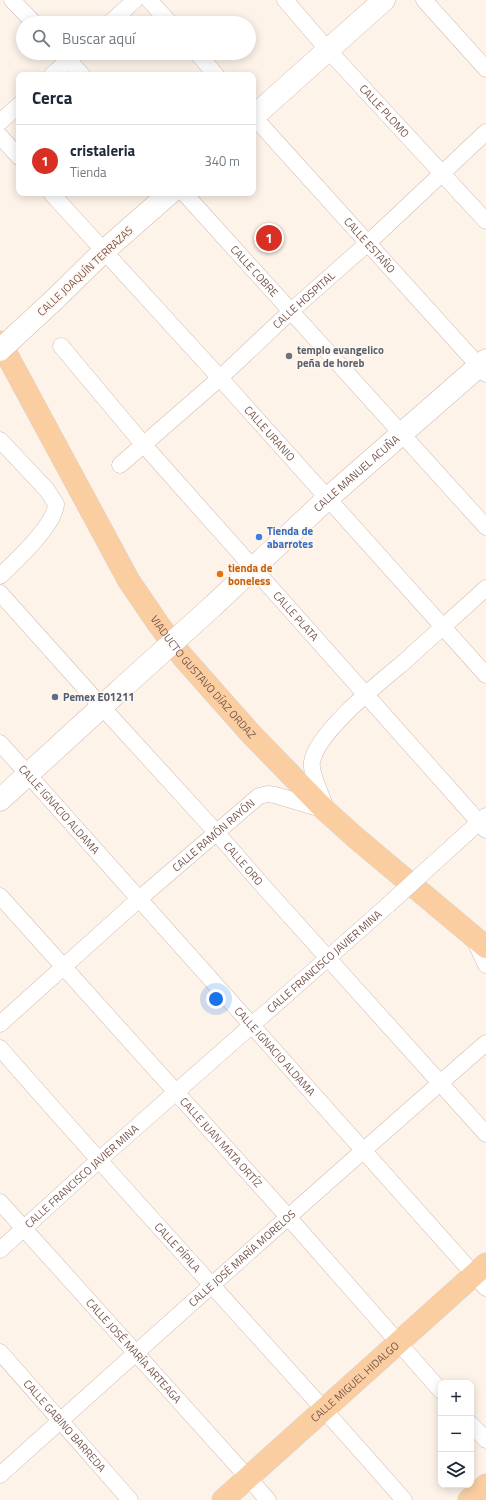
<!DOCTYPE html>
<html lang="es">
<head>
<meta charset="utf-8">
<style>
  :root { --surface:#fff; --page:#f2f2f3; --text:#1f2937; --muted:#747a83; --line:#e0e1e3; --accent:#d93025 }
  body { margin:0; font-family:"Titillium Web",sans-serif; background:var(--page); color:var(--text) }
  .controls { position:absolute; right:12px; bottom:12px; display:grid; overflow:hidden; border-radius:8px; box-shadow:0 2px 10px #0003 }
  .controls button { width:36px; height:36px; display:grid; place-items:center; padding:0; border:0; border-bottom:1px solid var(--line); background:var(--surface); color:var(--text); font:20px sans-serif }
  .you { position:absolute; left:216px; top:999px; width:14px; height:14px; margin:-10px; border:3px solid #fff; border-radius:50%; background:#1a73e8; box-shadow:0 0 0 6px #1a73e833 }
  .badge { display:grid; place-items:center; width:26px; height:26px; border-radius:50%; background:var(--accent); color:#fff; font-size:13px; font-weight:700 }
  .pin { position:absolute; translate:-50% -50%; border:2px solid #fff; box-shadow:0 1px 4px #0006 }
  .list { margin:0; padding:0; list-style:none }
  h2 { display:flex; justify-content:space-between; align-items:center; height:52px; margin:0; padding:0 16px; font-size:17px }
  h2 small { font-size:13px; font-weight:400; color:var(--muted) }
  .list li { display:grid; grid-template-columns:26px 1fr auto; gap:12px; align-items:center; box-sizing:border-box; height:72px; padding:0 16px; border-top:1px solid var(--line) }
  .list b { display:block; font-size:15px; white-space:nowrap }
  .list p { margin:0; font-size:13px; white-space:nowrap; color:var(--muted) }
  .list em { font-size:13px; font-style:normal; color:var(--muted) }
  .icon { flex:none; width:22px; height:22px; fill:none; stroke:currentColor; stroke-width:2; stroke-linecap:round; stroke-linejoin:round }
  .map { position:relative; flex:none; width:486px; height:1500px; overflow:hidden }
  .search { position:absolute; background:var(--surface); box-shadow:0 2px 10px #0003; left:16px; top:16px; width:240px; height:44px; display:flex; align-items:center; gap:10px; box-sizing:border-box; padding:0 14px; border-radius:22px; color:var(--muted); font-size:15px }
  .panel { position:absolute; background:var(--surface); box-shadow:0 2px 10px #0003; left:16px; top:72px; width:240px; height:124px; border-radius:8px }
  .map>svg:first-child { display:block }
  .lines { fill:none; stroke-linecap:round; stroke-linejoin:round }
  .street-casing { stroke:#d2bbb1; stroke-width:17 }
  .secondary-casing { stroke:#d5baae; stroke-width:23 }
  .primary-casing { stroke:#d9d0cd; stroke-width:23 }
  .street { stroke:#fff; stroke-width:16 }
  .secondary { stroke:#fff; stroke-width:22 }
  .primary { stroke:#fbcea2; stroke-width:22 }
  .street-bridge-casing { stroke:#d2bbb1; stroke-width:17; stroke-linecap:butt }
  .secondary-bridge-casing { stroke:#d5baae; stroke-width:23; stroke-linecap:butt }
  .street-bridge { stroke:#fff; stroke-width:16 }
  .secondary-bridge { stroke:#fff; stroke-width:22 }
  .worship-dot { fill:#6b7280; stroke:#fff7f0; stroke-width:1.5 }
  .shop-dot { fill:#3f7fe0; stroke:#fff7f0; stroke-width:1.5 }
  .food-dot { fill:#e8710a; stroke:#fff7f0; stroke-width:1.5 }
  .service-dot { fill:#5c6f8a; stroke:#fff7f0; stroke-width:1.5 }
  .labels { text-anchor:middle; dominant-baseline:central; stroke-width:3.5; stroke-linejoin:round; paint-order:stroke }
  .street-label { font-size:11px; fill:#78564c; stroke:#fff7f0 }
  .worship-label { font-size:11px; font-weight:bold; fill:#5b616d; stroke:#fff7f0; text-anchor:start }
  .shop-label { font-size:11px; font-weight:bold; fill:#366cbe; stroke:#fff7f0; text-anchor:start }
  .food-label { font-size:11px; font-weight:bold; fill:#c56008; stroke:#fff7f0; text-anchor:start }
  .service-label { font-size:11px; font-weight:bold; fill:#4e5e75; stroke:#fff7f0; text-anchor:start }
</style>
</head>
<body>
<div class="map">
<svg width="486" height="1500" viewBox="0 0 486 1500">
  <rect width="100%" height="100%" fill="#fdf3e9"/>
  <g class="lines">
    <g class="street-casing">
      <g id="street">
        <path d="M 12,0 L 34,23"/>
        <path d="M 149,0 L 170,23"/>
        <path id="s1" d="M 285,0 L 328,50 L 486,221"/>
        <path d="M 424,0 L 486,69"/>
        <path d="M 110,23 L 135,0"/>
        <path d="M 62,53 L 82,75"/>
        <path d="M 197,53 L 216,75"/>
        <path d="M 52,75 L 76,53"/>
        <path id="s2" d="M 253,116 L 486,374"/>
        <path d="M 0,122 L 19,105"/>
        <path d="M 0,136 L 19,157"/>
        <path id="s3" d="M 51,193 L 220,378 L 486,675"/>
        <path id="s4" d="M 184,193 L 486,527"/>
        <path id="s5" d="M 61,346 L 143,444 L 486,830"/>
        <path d="M 0,440 L 47,490 L 56,504 C 55,525 15,562 0,576"/>
        <path id="s6" d="M 120,465 L 220,378 L 291,311 L 368,243 L 486,132"/>
        <path id="s7" d="M 0,593 L 102,707 L 216,832 L 263,886 L 486,1134"/>
        <path id="s8" d="M 0,743 L 486,1288"/>
        <path d="M 326,808 C 322,797 310,772 312,762 C 317,732 380,682 404,662 C 431,637 459,613 486,588"/>
        <path d="M 434,863 L 486,816"/>
        <path id="s9" d="M 0,896 L 289,1218 L 441,1391"/>
        <path d="M 474,939 L 486,965"/>
        <path id="s10" d="M 0,1024 L 139,899 L 259,796 L 268,794 L 275,795 L 325,810"/>
        <path id="s11" d="M 0,1048 C 133,1201 271,1348 404,1500"/>
        <path id="s12" d="M 0,1202 L 268,1500"/>
        <path id="s13" d="M 0,1250 L 99,1160 L 388,905"/>
        <path id="s14" d="M 0,1352 L 130,1500"/>
        <path d="M 471,1424 L 486,1440"/>
        <path id="s15" d="M 0,1475 C 161,1330 323,1185 486,1043"/>
      </g>
    </g>
    <g class="secondary-casing">
      <g id="secondary">
        <path d="M 253,117 L 384,0"/>
        <path d="M 54,300 L 104,251 L 170,193"/>
        <path id="s16" d="M 214,605 L 328,498 L 486,360"/>
        <path d="M 0,800 L 120,690"/>
      </g>
    </g>
    <g class="primary-casing">
      <g id="primary">
        <path id="s17" d="M 0,342 L 129,581 L 159,625 L 182,656 L 252,735 L 326,811 L 356,838 L 486,947"/>
        <path id="s18" d="M 223,1500 L 486,1264"/>
        <path d="M 469,1500 L 486,1485"/>
      </g>
    </g>
    <use href="#street" class="street"/>
    <use href="#secondary" class="secondary"/>
    <use href="#primary" class="primary"/>
    <g class="street-bridge-casing">
      <path id="street-bridge" d="M 388,905 L 434,863"/>
    </g>
    <g class="secondary-bridge-casing">
      <path id="secondary-bridge" d="M 0,350 L 54,300
        M 120,690 L 214,605"/>
    </g>
    <use href="#street-bridge" class="street-bridge"/>
    <use href="#secondary-bridge" class="secondary-bridge"/>
  </g>
  <circle class="worship-dot" cx="289" cy="356" r="4"/>
  <circle class="shop-dot" cx="259" cy="537" r="4"/>
  <circle class="food-dot" cx="220" cy="574" r="4"/>
  <circle class="service-dot" cx="55" cy="697" r="4"/>
  <g class="labels">
    <g class="street-label">
      <text stroke="none"><textPath href="#s1" startOffset="149">CALLE PLOMO</textPath></text>
      <text stroke="none"><textPath href="#s2" startOffset="174">CALLE ESTAÑO</textPath></text>
      <text transform="translate(85 271) rotate(-43)">CALLE JOAQUÍN TERRAZAS</text>
      <text stroke="none"><textPath href="#s4" startOffset="105">CALLE COBRE</textPath></text>
      <text stroke="none"><textPath href="#s6" startOffset="247">CALLE HOSPITAL</textPath></text>
      <text stroke="none"><textPath href="#s3" startOffset="325">CALLE URANIO</textPath></text>
      <text stroke="none"><textPath href="#s16" startOffset="194">CALLE MANUEL ACUÑA</textPath></text>
      <text stroke="none"><textPath href="#s5" startOffset="358">CALLE PLATA</textPath></text>
      <text stroke="none"><textPath href="#s17" startOffset="393">VIADUCTO GUSTAVO DÍAZ ORDAZ</textPath></text>
      <text stroke="none"><textPath href="#s8" startOffset="89">CALLE IGNACIO ALDAMA</textPath></text>
      <text stroke="none"><textPath href="#s10" startOffset="285">CALLE RAMÓN RAYÓN</textPath></text>
      <text stroke="none"><textPath href="#s7" startOffset="364">CALLE ORO</textPath></text>
      <text stroke="none"><textPath href="#s13" startOffset="434">CALLE FRANCISCO JAVIER MINA</textPath></text>
      <text stroke="none"><textPath href="#s8" startOffset="413">CALLE IGNACIO ALDAMA</textPath></text>
      <text stroke="none"><textPath href="#s9" startOffset="331">CALLE JUAN MATA ORTÍZ</textPath></text>
      <text stroke="none"><textPath href="#s13" startOffset="110">CALLE FRANCISCO JAVIER MINA</textPath></text>
      <text stroke="none"><textPath href="#s11" startOffset="267">CALLE PÍPILA</textPath></text>
      <text stroke="none"><textPath href="#s15" startOffset="325">CALLE JOSÉ MARÍA MORELOS</textPath></text>
      <text stroke="none"><textPath href="#s12" startOffset="200">CALLE JOSÉ MARÍA ARTEAGA</textPath></text>
      <text stroke="none"><textPath href="#s18" startOffset="177">CALLE MIGUEL HIDALGO</textPath></text>
      <text stroke="none"><textPath href="#s14" startOffset="98">CALLE GABINO BARREDA</textPath></text>
    </g>
    <g class="worship-label">
      <text x="297" y="350">templo evangelico<tspan x="297" dy="13">peña de horeb</tspan></text>
    </g>
    <g class="shop-label">
      <text x="267" y="531">Tienda de<tspan x="267" dy="13">abarrotes</tspan></text>
    </g>
    <g class="food-label">
      <text x="228" y="568">tienda de<tspan x="228" dy="13">boneless</tspan></text>
    </g>
    <g class="service-label">
      <text x="63" y="697">Pemex E01211</text>
    </g>
  </g>
</svg>
<div class="controls">
<button>+</button>
<button>−</button>
<button><svg class="icon" aria-label="layers" viewBox="0 0 24 24"><path d="M12 4l9 5-9 5-9-5zM3 14l9 5 9-5"/></svg></button>
</div>
<div class="you"></div>
<div class="pin badge" style="left:269px;top:238px">1</div>
<div class="search"><svg class="icon" aria-label="search" viewBox="0 0 24 24"><circle cx="10" cy="10" r="6"/><path d="M15 15l6 6"/></svg>Buscar aquí</div>
<section class="panel">
<h2>Cerca<small></small></h2>
<ul class="list">
<li><span class="badge">1</span><div><b>cristaleria</b><p>Tienda</p></div><em>340 m</em></li>
</ul>
</section>
</div>
</body>
</html>
